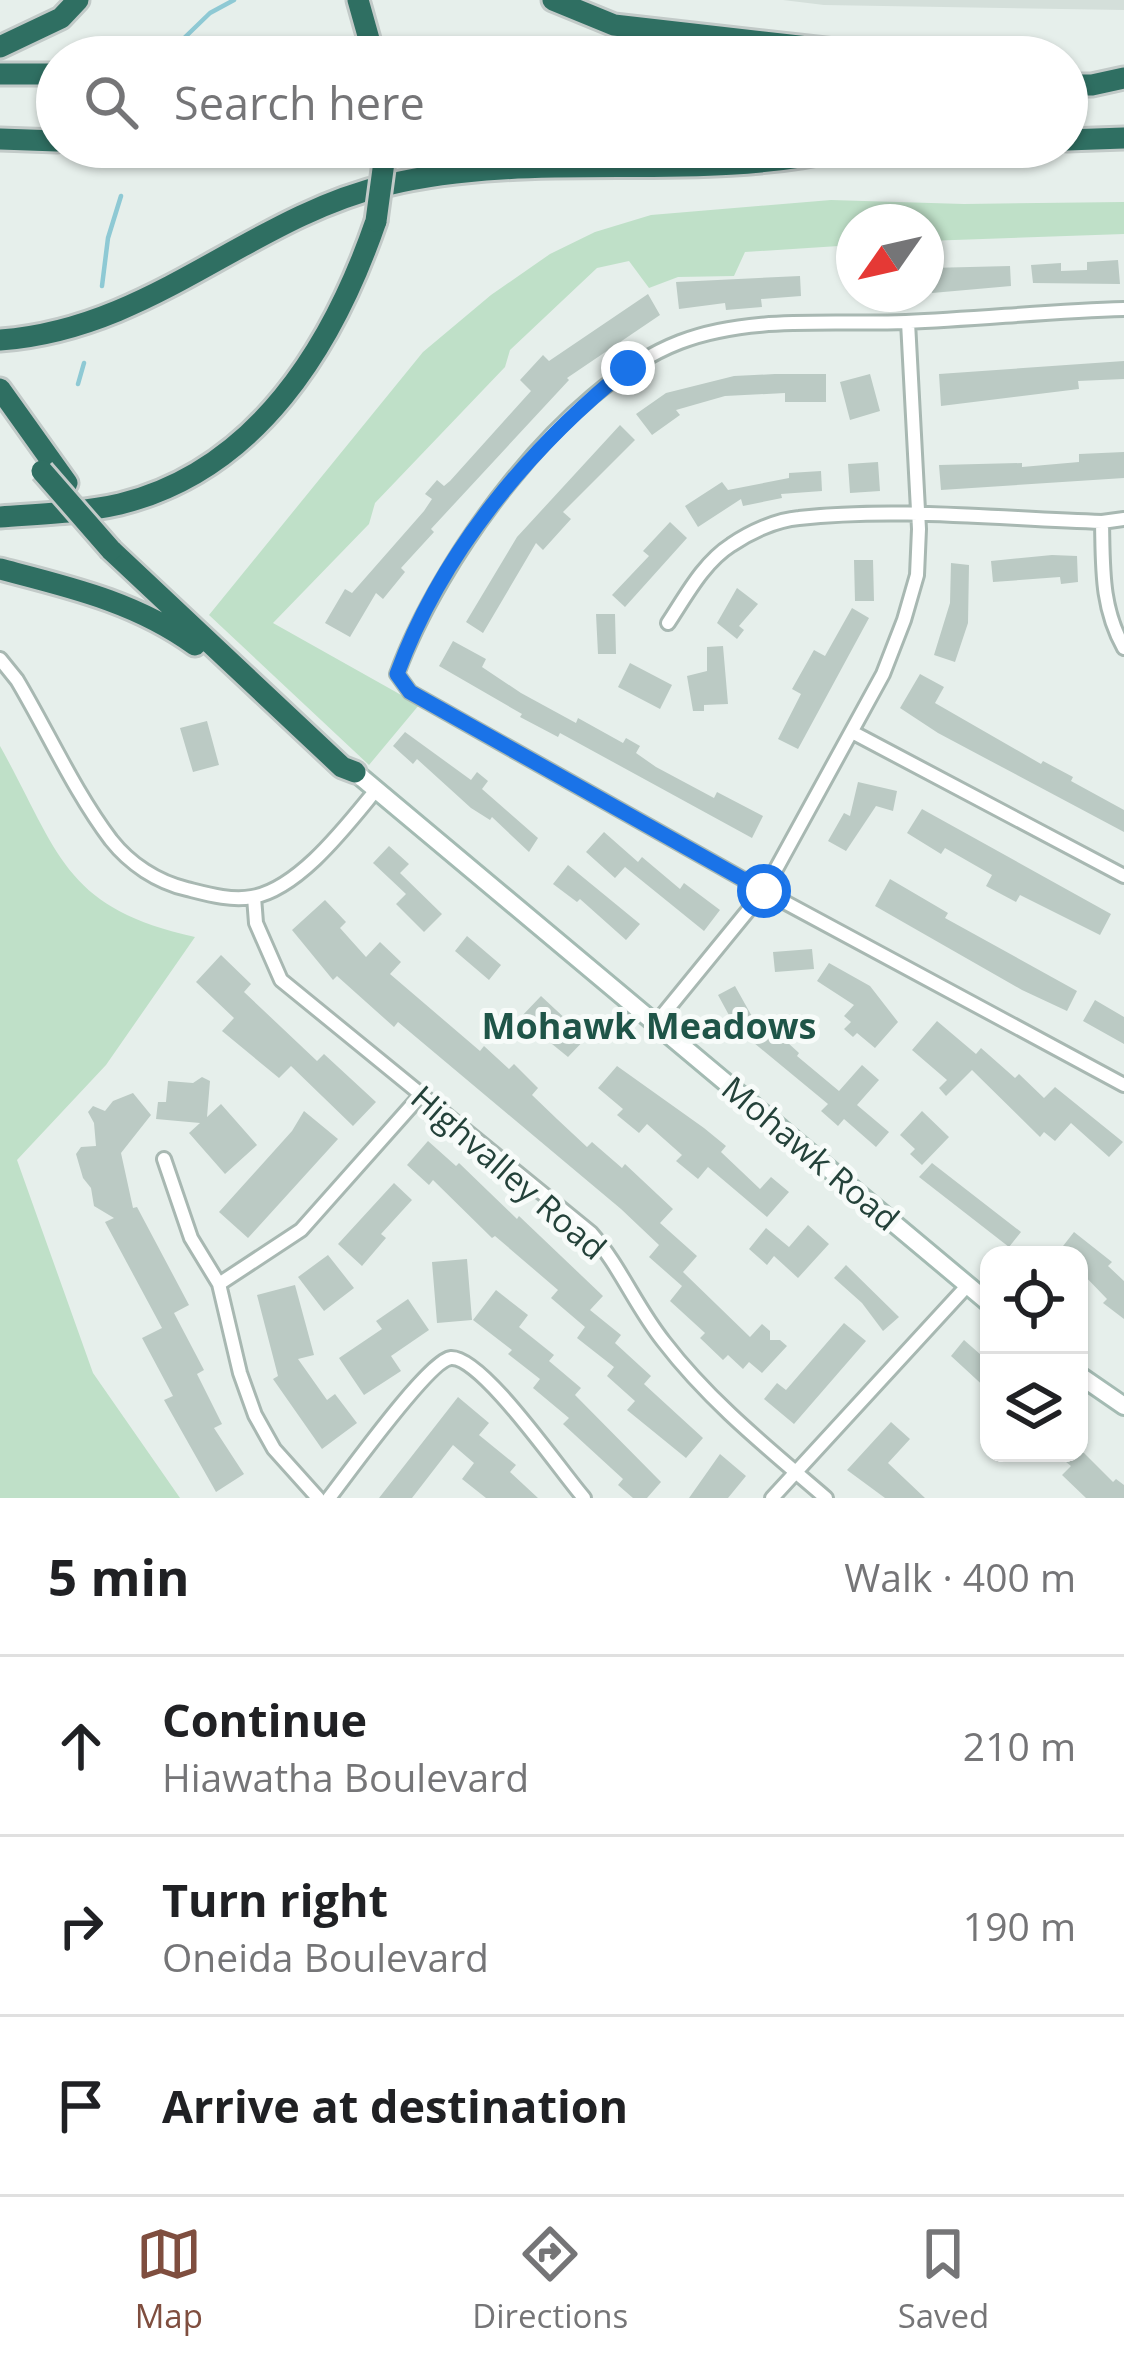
<!DOCTYPE html>
<html lang="en">
<head>
<meta charset="utf-8">
<style>
  :root { --surface:#fff; --page:#f2f2f2; --text:#202124; --muted:#757577; --line:#e0e0e0; --accent:#7f4e3f }
  body { margin:0; font-family:"Open Sans",sans-serif; background:var(--page); color:var(--text) }
  .controls { position:absolute; right:36px; bottom:36px; display:grid; overflow:hidden; border-radius:24px; box-shadow:0 3px 9px #0004 }
  .controls button { width:108px; height:108px; display:grid; place-items:center; padding:0; border:0; border-bottom:3px solid var(--line); background:var(--surface); color:var(--text); font:60px sans-serif }
  .compass { position:absolute; left:836px; top:204px; width:108px; height:108px; border-radius:50%; background:var(--surface); box-shadow:0 3px 9px #0004; rotate:236deg }
  .stop { position:absolute; width:36px; height:36px; margin:-27px; border:9px solid #1a73e8; border-radius:50%; background:#fff }
  .stop.end { background:#1a73e8; border-color:#fff; box-shadow:0 3px 12px #0008 }
  .list { margin:0; padding:0; list-style:none }
  h2 { display:flex; justify-content:space-between; align-items:center; height:156px; margin:0; padding:0 48px; font-size:51px }
  h2 small { font-size:39px; font-weight:400; color:var(--muted) }
  .list li { display:grid; grid-template-columns:78px 1fr auto; gap:36px; align-items:center; box-sizing:border-box; height:180px; padding:0 48px; border-top:3px solid var(--line) }
  .list b { display:block; font-size:45px; white-space:nowrap }
  .list p { margin:0; font-size:39px; white-space:nowrap; color:var(--muted) }
  .list em { font-size:39px; font-style:normal; color:var(--muted) }
  .icon { flex:none; width:66px; height:66px; fill:none; stroke:currentColor; stroke-width:2; stroke-linecap:round; stroke-linejoin:round }
  .map { position:relative; flex:none; width:1124px; height:1498px; overflow:hidden }
  .search { position:absolute; background:var(--surface); box-shadow:0 3px 9px #0004; left:36px; right:36px; top:36px; height:132px; display:flex; align-items:center; gap:30px; box-sizing:border-box; padding:0 42px; border-radius:66px; color:var(--muted); font-size:45px }
  .sheet { height:696px; background:var(--surface) }
  nav { display:flex; justify-content:space-around; align-items:center; box-sizing:border-box; height:168px; border-top:3px solid var(--line); background:var(--surface); font-size:33px; color:var(--muted) }
  nav a { display:grid; justify-items:center; gap:6px }
  nav .on { color:var(--accent) }
  .map>svg:first-child { display:block }
  .built { fill:#d4dfda }
  .green { fill:#bfe0c8 }
  .lines { fill:none; stroke-linecap:round; stroke-linejoin:round }
  .stream { stroke:#8ec9d4; stroke-width:4.5 }
  .building { fill:#bbcac4 }
  .street-casing { stroke:#a8b8b2; stroke-width:18 }
  .secondary-casing { stroke:#a4bbb3; stroke-width:22 }
  .highway-casing { stroke:#c2cac8; stroke-width:27 }
  .street { stroke:#fff; stroke-width:12 }
  .secondary { stroke:#fff; stroke-width:16 }
  .highway { stroke:#2f6f62; stroke-width:21 }
  .highway-bridge-casing { stroke:#c2cac8; stroke-width:27; stroke-linecap:butt }
  .highway-bridge { stroke:#2f6f62; stroke-width:21 }
  .route { stroke:#1a73e8; stroke-width:15 }
  .labels { text-anchor:middle; dominant-baseline:central; stroke-width:10; stroke-linejoin:round; paint-order:stroke }
  .street-label { font-size:33px; fill:#24423a; stroke:#f7fbf9 }
  .neighbourhood-label { font-size:36px; font-weight:bold; fill:#1f5548; stroke:#f7fbf9 }
</style>
</head>
<body>
<div class="map">
<svg width="1124" height="1498" viewBox="0 0 1124 1498">
  <rect width="100%" height="100%" fill="#e6efeb"/>
  <path class="built" d="M 783,0 L 1124,0 L 1124,10 L 824,5 Z"/>
  <path class="green" d="M 831,200 L 964,204 L 1124,202 L 1124,234 L 926,241 L 926,222 L 854,222 L 854,245 L 745,252 L 734,276 L 678,277 L 649,288 L 629,261 L 597,268 L 510,350 L 505,367 L 375,503 L 369,524 L 273,623 L 419,705 L 369,765 L 209,615 L 423,352 L 491,295 L 550,254 L 595,232 L 651,215 Z
    M 0,746 C 59,852 63,908 195,937 L 106,1065 L 17,1160 L 93,1373 L 180,1498 L 0,1498 Z"/>
  <g class="lines">
    <path class="stream" d="M 180,42 L 210,13 L 234,0
      M 102,286 L 108,238 L 121,196
      M 78,384 L 84,363"/>
  </g>
  <path class="building" d="M 1118,260 L 1120,284 L 1033,283 L 1031,265 L 1061,263 L 1061,271 L 1087,270 L 1087,262 Z
    M 1010,266 L 1011,286 L 932,293 L 930,268 Z
    M 800,276 L 801,296 L 761,299 L 762,307 L 726,310 L 725,303 L 679,309 L 676,282 Z
    M 648,294 L 660,315 L 567,378 L 569,380 L 431,529 L 434,532 L 401,568 L 405,572 L 383,599 L 376,593 L 350,637 L 325,623 L 345,589 L 352,593 L 424,511 L 432,499 L 425,494 L 437,480 L 444,486 L 450,481 L 531,391 L 520,380 L 543,355 L 549,361 Z
    M 1124,361 L 1124,379 L 1078,381 L 1079,389 L 941,406 L 939,374 Z
    M 775,374 L 826,374 L 826,402 L 785,402 L 785,393 L 725,396 L 676,410 L 680,415 L 652,435 L 636,414 L 666,393 L 734,376 Z
    M 870,374 L 880,411 L 850,420 L 840,382 Z
    M 620,425 L 635,440 L 563,512 L 571,519 L 543,550 L 536,543 L 483,633 L 466,622 L 517,537 Z
    M 1124,452 L 1124,478 L 941,490 L 939,465 L 1022,463 L 1022,467 L 1079,462 L 1079,454 Z
    M 878,462 L 880,491 L 850,493 L 848,464 Z
    M 821,471 L 822,491 L 781,494 L 782,498 L 743,506 L 741,499 L 698,527 L 685,506 L 722,482 L 728,490 L 789,478 L 789,473 Z
    M 670,522 L 687,538 L 625,607 L 612,595 L 649,556 L 643,551 Z
    M 1052,555 L 1077,556 L 1078,582 L 1061,584 L 1060,577 L 993,582 L 991,561 Z
    M 854,560 L 873,560 L 874,601 L 855,601 Z
    M 951,563 L 969,565 L 968,623 L 955,662 L 934,655 L 950,603 Z
    M 737,588 L 758,604 L 739,626 L 744,630 L 737,639 L 717,623 Z
    M 852,608 L 869,618 L 798,749 L 778,739 L 801,694 L 792,689 L 814,650 L 825,656 Z
    M 596,614 L 615,614 L 616,654 L 598,654 Z
    M 453,641 L 486,659 L 482,667 L 521,693 L 576,723 L 578,718 L 623,743 L 626,738 L 640,746 L 636,753 L 656,767 L 714,798 L 717,792 L 763,816 L 752,838 L 560,733 L 558,737 L 520,717 L 522,714 L 439,666 Z
    M 723,646 L 728,704 L 704,705 L 704,711 L 693,711 L 687,676 L 707,671 L 707,647 Z
    M 630,663 L 672,685 L 660,709 L 618,687 Z
    M 920,674 L 944,687 L 935,703 L 1041,764 L 1043,761 L 1073,777 L 1071,781 L 1124,810 L 1124,832 L 938,733 L 900,708 Z
    M 207,721 L 219,765 L 193,772 L 180,728 Z
    M 405,732 L 471,780 L 477,772 L 488,781 L 482,789 L 538,838 L 529,852 L 492,817 L 490,820 L 471,808 L 417,759 L 413,764 L 393,746 Z
    M 858,782 L 897,791 L 893,811 L 876,806 L 846,851 L 828,841 L 844,813 L 850,816 Z
    M 922,809 L 1111,914 L 1100,935 L 1020,895 L 1016,902 L 986,886 L 992,875 L 945,848 L 941,854 L 907,833 Z
    M 604,832 L 638,862 L 642,857 L 680,889 L 684,883 L 720,910 L 704,931 L 625,867 L 615,878 L 586,852 Z
    M 389,846 L 409,864 L 400,873 L 442,914 L 424,932 L 396,904 L 406,894 L 373,863 Z
    M 568,865 L 640,924 L 626,940 L 580,899 L 577,902 L 553,884 Z
    M 890,879 L 948,913 L 945,918 L 1077,991 L 1067,1011 L 1022,990 L 875,906 Z
    M 325,900 L 346,922 L 340,928 L 366,957 L 380,942 L 401,962 L 390,974 L 480,1051 L 484,1046 L 509,1069 L 514,1064 L 538,1088 L 532,1095 L 557,1119 L 587,1147 L 592,1142 L 622,1168 L 625,1164 L 673,1209 L 660,1223 L 697,1256 L 683,1272 L 750,1337 L 762,1324 L 770,1331 L 770,1340 L 780,1340 L 787,1346 L 762,1373 L 749,1362 L 743,1369 L 728,1355 L 723,1360 L 700,1338 L 705,1333 L 670,1301 L 682,1286 L 649,1257 L 659,1245 L 621,1209 L 398,1022 L 394,1027 L 337,976 L 333,980 L 292,930 Z
    M 467,936 L 501,965 L 489,980 L 455,951 Z
    M 812,949 L 814,969 L 775,972 L 773,952 Z
    M 221,955 L 251,984 L 244,992 L 317,1061 L 324,1054 L 376,1102 L 353,1126 L 291,1066 L 279,1078 L 222,1031 L 234,1018 L 196,982 Z
    M 829,963 L 870,986 L 898,1022 L 875,1048 L 857,1033 L 853,1037 L 844,1029 L 851,1022 L 844,1016 L 854,1005 L 817,981 Z
    M 735,986 L 759,1029 L 770,1017 L 792,1036 L 787,1042 L 799,1053 L 797,1056 L 839,1091 L 862,1065 L 879,1080 L 857,1105 L 889,1132 L 876,1147 L 844,1119 L 838,1126 L 821,1111 L 828,1104 L 736,1028 L 718,995 Z
    M 541,996 L 570,1023 L 573,1019 L 590,1034 L 568,1057 L 520,1018 Z
    M 1095,1000 L 1124,1017 L 1124,1044 L 1083,1021 Z
    M 937,1021 L 976,1054 L 981,1048 L 1015,1078 L 1019,1074 L 1044,1098 L 1055,1087 L 1123,1142 L 1109,1157 L 1071,1123 L 1055,1141 L 1044,1132 L 1040,1137 L 972,1070 L 946,1096 L 939,1088 L 947,1080 L 912,1050 Z
    M 617,1066 L 704,1128 L 726,1146 L 721,1152 L 760,1189 L 771,1177 L 789,1192 L 767,1217 L 708,1167 L 698,1179 L 676,1161 L 682,1155 L 647,1124 L 639,1133 L 617,1115 L 623,1109 L 598,1088 Z
    M 202,1077 L 210,1081 L 207,1117 L 221,1104 L 257,1145 L 225,1174 L 189,1133 L 200,1123 L 156,1119 L 158,1102 L 166,1102 L 168,1081 L 193,1083 Z
    M 133,1093 L 151,1115 L 121,1153 L 133,1208 L 137,1207 L 189,1305 L 174,1313 L 204,1370 L 197,1374 L 222,1424 L 214,1428 L 244,1474 L 216,1492 L 164,1400 L 173,1396 L 142,1338 L 162,1328 L 105,1222 L 114,1218 L 94,1206 L 91,1188 L 83,1178 L 76,1154 L 81,1147 L 96,1146 L 94,1123 L 88,1112 L 93,1106 L 105,1111 L 113,1101 Z
    M 304,1111 L 338,1139 L 248,1238 L 219,1212 L 292,1131 Z
    M 922,1111 L 949,1137 L 922,1165 L 910,1154 L 915,1149 L 900,1135 Z
    M 428,1141 L 456,1166 L 459,1163 L 517,1219 L 519,1216 L 603,1296 L 590,1310 L 621,1335 L 615,1343 L 651,1376 L 644,1384 L 703,1438 L 686,1458 L 627,1410 L 635,1401 L 607,1376 L 614,1367 L 577,1338 L 585,1327 L 551,1298 L 558,1290 L 495,1236 L 492,1238 L 433,1180 L 429,1185 L 407,1165 Z
    M 932,1163 L 1021,1232 L 1009,1247 L 919,1177 Z
    M 394,1183 L 412,1200 L 381,1234 L 386,1238 L 362,1266 L 338,1244 Z
    M 808,1225 L 829,1244 L 798,1278 L 774,1256 L 767,1265 L 749,1249 L 766,1228 L 789,1247 Z
    M 1074,1232 L 1112,1262 L 1108,1266 L 1124,1281 L 1124,1319 L 1103,1303 L 1107,1299 L 1079,1270 L 1079,1255 L 1056,1255 Z
    M 328,1255 L 354,1288 L 324,1311 L 298,1277 Z
    M 467,1259 L 472,1320 L 437,1323 L 432,1262 Z
    M 846,1265 L 899,1317 L 883,1331 L 862,1303 L 834,1278 Z
    M 295,1285 L 314,1355 L 298,1359 L 327,1400 L 335,1394 L 357,1423 L 322,1449 L 273,1379 L 278,1376 L 257,1295 Z
    M 496,1290 L 528,1315 L 519,1327 L 554,1355 L 549,1361 L 581,1388 L 575,1395 L 661,1482 L 647,1498 L 633,1498 L 618,1485 L 623,1479 L 563,1424 L 569,1418 L 533,1388 L 540,1379 L 508,1354 L 512,1350 L 473,1320 Z
    M 408,1299 L 429,1330 L 391,1356 L 401,1371 L 364,1395 L 339,1358 L 382,1329 L 376,1321 Z
    M 844,1323 L 866,1341 L 794,1424 L 764,1399 L 777,1383 L 786,1390 Z
    M 964,1340 L 989,1362 L 989,1391 L 951,1356 Z
    M 458,1397 L 489,1423 L 479,1435 L 516,1465 L 510,1472 L 538,1498 L 486,1498 L 462,1479 L 474,1463 L 453,1445 L 412,1498 L 379,1498 Z
    M 891,1422 L 910,1439 L 888,1463 L 925,1498 L 885,1498 L 847,1470 Z
    M 1055,1453 L 1084,1453 L 1113,1482 L 1116,1479 L 1124,1485 L 1124,1498 L 1086,1498 L 1062,1475 L 1071,1466 Z
    M 720,1454 L 746,1476 L 728,1498 L 689,1498 Z"/>
  <g class="lines">
    <g class="street-casing">
      <path id="street" d="M 1124,309 C 1051,311 979,319 906,322 C 832,325 750,315 680,342 C 563,387 439,559 397,674 L 410,692 L 764,891 L 1124,1085
        M 1102,522 C 1103,568 1101,607 1124,648
        M 668,623 C 686,596 703,563 731,545 C 750,532 776,520 799,518 C 898,507 1002,519 1102,522 L 1124,519
        M 0,659 L 17,680 C 48,732 74,791 111,840 C 130,864 157,882 187,889 C 207,894 231,901 252,897 C 299,889 347,825 376,790
        M 852,732 L 1124,876
        M 254,897 L 256,923 L 281,980 L 591,1233 C 620,1266 636,1307 664,1342 C 710,1402 769,1449 826,1498
        M 657,1022 L 764,891 L 883,674 L 904,620 L 917,575 L 919,529 L 908,322
        M 164,1159 L 191,1238 L 219,1284 L 240,1373 L 255,1415 L 274,1449 L 318,1498
        M 219,1284 L 301,1230 L 421,1095
        M 329,1498 C 347,1475 429,1360 451,1358 C 482,1356 561,1472 584,1498
        M 772,1498 L 967,1286"/>
    </g>
    <g class="secondary-casing">
      <path id="secondary" d="M 355,772 L 989,1303
        M 1079,1375 L 1124,1406"/>
    </g>
    <g class="highway-casing">
      <path id="highway" d="M 358,0 L 374,57
        M 553,0 L 614,25 L 897,57
        M 0,47 L 61,18 L 78,0
        M 0,74 L 57,74
        M 1067,85 L 1092,85 L 1124,78
        M 0,139 L 57,141
        M 1067,140 L 1124,138
        M 634,147 L 736,148
        M 827,149 L 899,147
        M 0,340 C 152,329 248,218 387,185 C 537,149 695,184 841,149
        M 0,389 L 67,483
        M 0,517 C 39,514 81,513 120,504 C 257,470 333,346 376,221
        M 111,550 L 342,767 L 355,772
        M 0,569 C 69,587 136,602 195,645"/>
    </g>
    <use href="#street" class="street"/>
    <use href="#secondary" class="secondary"/>
    <use href="#highway" class="highway"/>
    <g class="highway-bridge-casing">
      <path id="highway-bridge" d="M 376,221 L 386,147
        M 42,471 L 111,550"/>
    </g>
    <use href="#highway-bridge" class="highway-bridge"/>
  </g>
  <g class="lines">
    <path class="route" d="M 628,368 C 529,448 441,553 397,674 L 410,692 L 764,891"/>
  </g>
  <g class="labels">
    <g class="street-label">
      <text transform="translate(811 1153) rotate(40)">Mohawk Road</text>
      <text transform="translate(509 1172) rotate(41)">Highvalley Road</text>
    </g>
    <g class="neighbourhood-label">
      <text x="649" y="1025">Mohawk Meadows</text>
    </g>
  </g>
</svg>
<div class="controls">
<button><svg class="icon" aria-label="locate" viewBox="0 0 24 24"><circle cx="12" cy="12" r="6"/><path d="M12 2v4M12 18v4M2 12h4M18 12h4"/></svg></button>
<button><svg class="icon" aria-label="layers" viewBox="0 0 24 24"><path d="M12 4l9 5-9 5-9-5zM3 14l9 5 9-5"/></svg></button>
</div>
<svg class="compass" viewBox="-18 -18 36 36"><path d="M0-13l5 13h-10z" fill="#e53935"/><path d="M0 13l5-13h-10z" fill="#757577"/></svg>
<div class="stop" style="left:764px;top:891px"></div>
<div class="stop end" style="left:628px;top:368px"></div>
<div class="search"><svg class="icon" aria-label="search" viewBox="0 0 24 24"><circle cx="10" cy="10" r="6"/><path d="M15 15l6 6"/></svg>Search here</div>
</div>
<section class="sheet">
<h2>5 min<small>Walk · 400 m</small></h2>
<ul class="list">
<li><svg class="icon" aria-label="ahead" viewBox="0 0 24 24"><path d="M12 20V5M6 11l6-6 6 6"/></svg><div><b>Continue</b><p>Hiawatha Boulevard</p></div><em>210 m</em></li>
<li><svg class="icon" aria-label="right" viewBox="0 0 24 24"><path d="M7 20v-9h11M14 6l5 5-5 5"/></svg><div><b>Turn right</b><p>Oneida Boulevard</p></div><em>190 m</em></li>
<li><svg class="icon" aria-label="arrive" viewBox="0 0 24 24"><path d="M6 21V4h12l-3 4 3 4H6"/></svg><div><b>Arrive at destination</b></div></li>
</ul>
</section>
<nav>
<a class="on"><svg class="icon" aria-label="map" viewBox="0 0 24 24"><path d="M3 6l6-2 6 2 6-2v14l-6 2-6-2-6 2zM9 4v14M15 6v14"/></svg>Map</a>
<a><svg class="icon" aria-label="directions" viewBox="0 0 24 24"><path d="M12 3l9 9-9 9-9-9zM9 14v-3h6M13 9l2 2-2 2"/></svg>Directions</a>
<a><svg class="icon" aria-label="saved" viewBox="0 0 24 24"><path d="M7 4h10v16l-5-4-5 4z"/></svg>Saved</a>
</nav>
</body>
</html>
